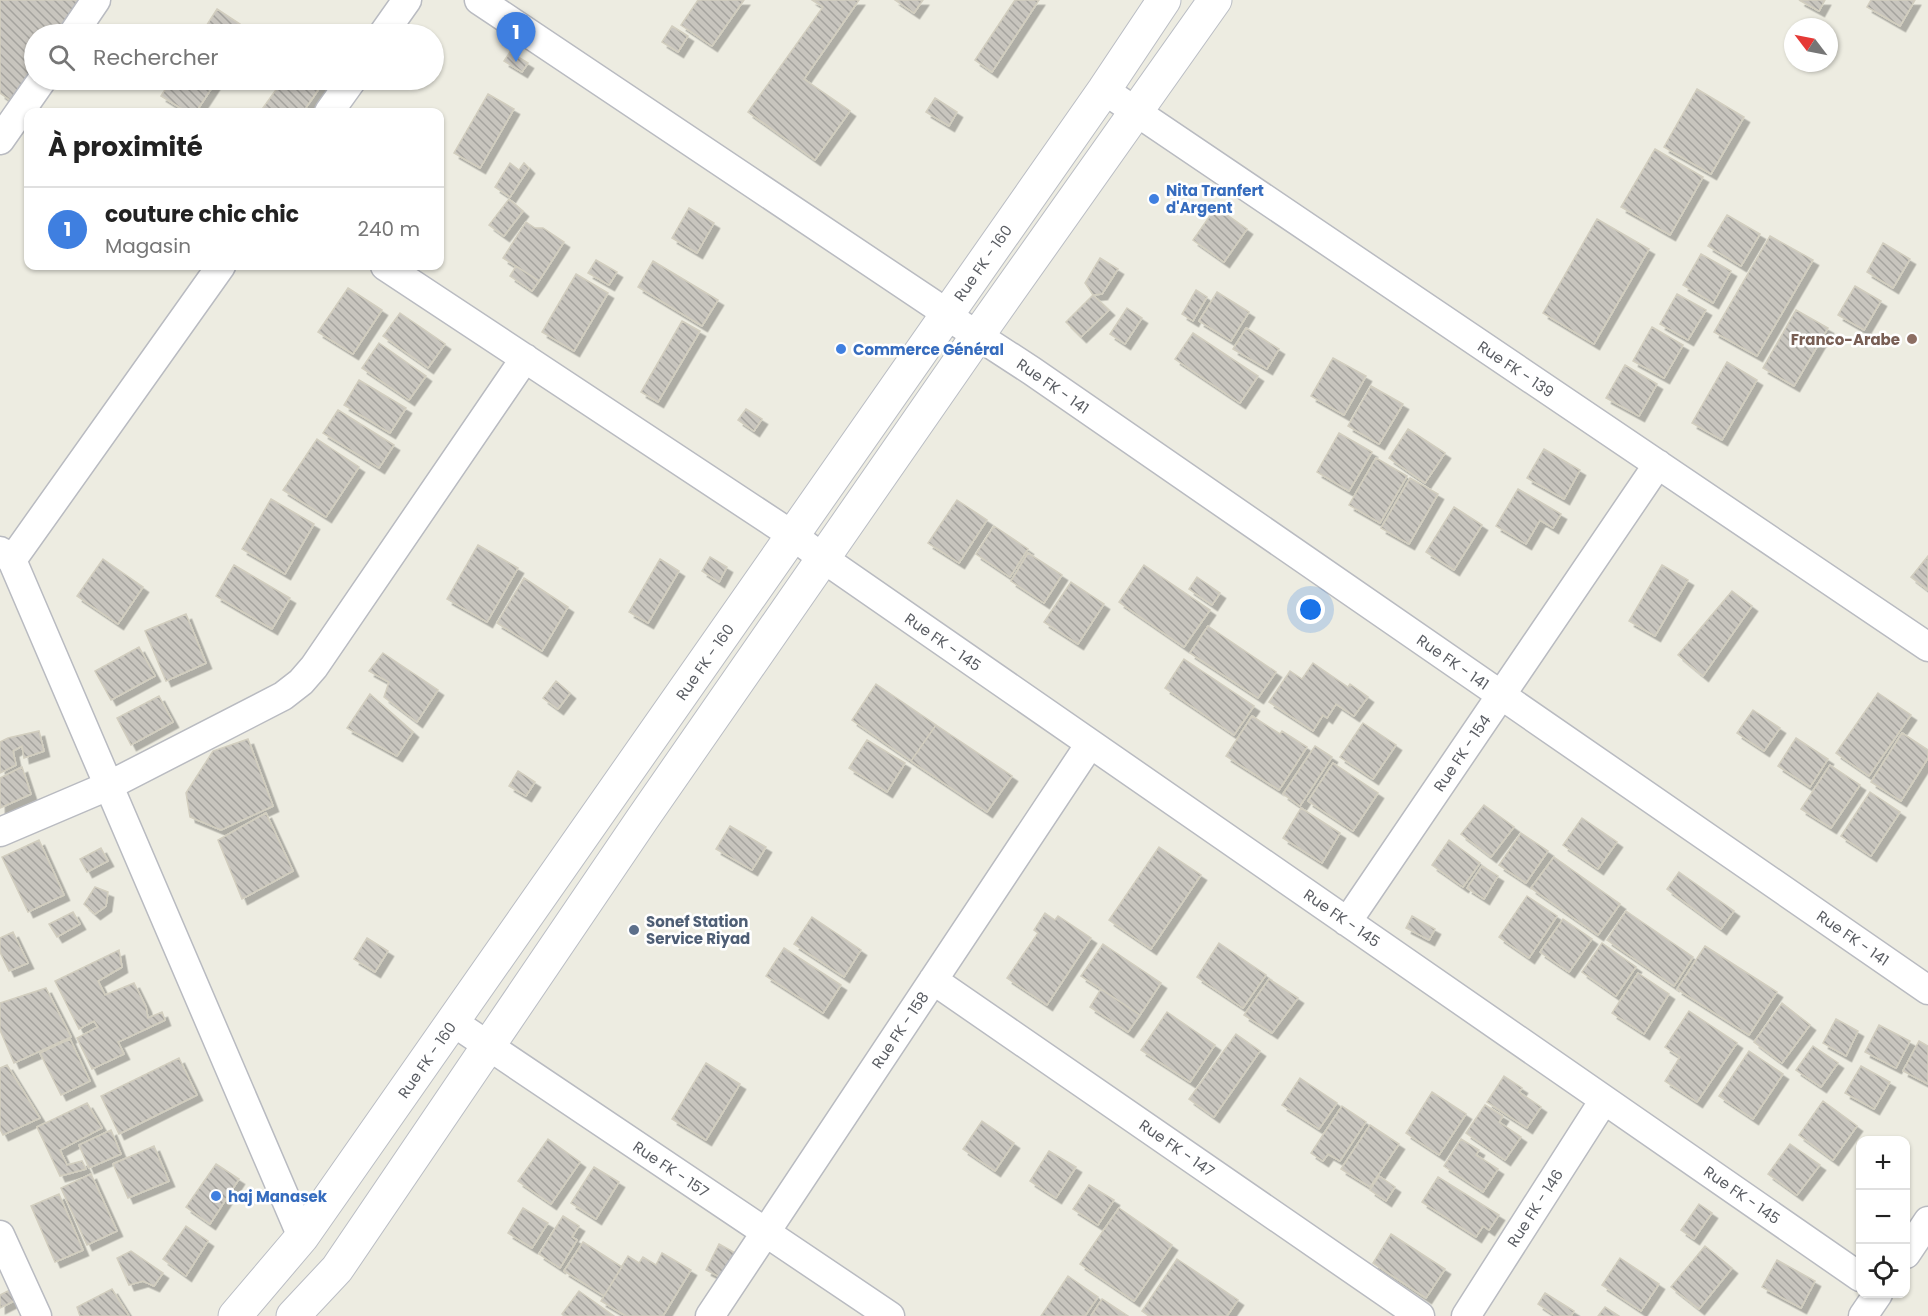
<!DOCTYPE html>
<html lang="fr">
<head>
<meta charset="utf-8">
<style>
  :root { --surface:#fff; --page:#f2f2f2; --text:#222; --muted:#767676; --line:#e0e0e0; --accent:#f14123 }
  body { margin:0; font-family:Poppins,sans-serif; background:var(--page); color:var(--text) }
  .controls { position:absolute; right:18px; bottom:18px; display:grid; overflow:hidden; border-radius:12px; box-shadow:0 2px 4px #0004 }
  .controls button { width:54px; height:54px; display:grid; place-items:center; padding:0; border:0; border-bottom:2px solid var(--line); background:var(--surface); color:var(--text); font:30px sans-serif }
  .compass { position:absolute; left:1784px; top:18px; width:54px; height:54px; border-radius:50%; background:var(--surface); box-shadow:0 2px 4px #0004; rotate:302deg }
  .you { position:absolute; left:1311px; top:610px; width:21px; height:21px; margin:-15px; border:4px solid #fff; border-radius:50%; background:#1a73e8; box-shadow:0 0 0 9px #1a73e833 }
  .badge { display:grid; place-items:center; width:39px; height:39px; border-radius:50%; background:var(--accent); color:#fff; font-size:20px; font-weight:700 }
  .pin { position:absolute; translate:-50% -50px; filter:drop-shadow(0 2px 3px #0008) }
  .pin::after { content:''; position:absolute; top:32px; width:21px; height:18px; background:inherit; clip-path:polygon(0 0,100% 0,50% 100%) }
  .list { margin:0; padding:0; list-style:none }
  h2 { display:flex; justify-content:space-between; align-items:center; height:78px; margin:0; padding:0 24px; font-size:26px }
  h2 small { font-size:20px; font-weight:400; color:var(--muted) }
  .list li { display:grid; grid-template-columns:39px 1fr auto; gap:18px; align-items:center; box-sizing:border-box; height:84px; padding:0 24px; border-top:2px solid var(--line) }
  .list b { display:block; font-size:22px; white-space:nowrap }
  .list p { margin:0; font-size:20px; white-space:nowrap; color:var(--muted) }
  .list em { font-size:20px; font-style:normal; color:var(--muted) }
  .icon { flex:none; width:33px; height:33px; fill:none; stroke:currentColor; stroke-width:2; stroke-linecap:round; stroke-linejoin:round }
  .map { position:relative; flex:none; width:1928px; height:1316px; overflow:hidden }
  .search { position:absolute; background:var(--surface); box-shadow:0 2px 4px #0004; left:24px; top:24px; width:420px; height:66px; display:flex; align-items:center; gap:15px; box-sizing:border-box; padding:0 21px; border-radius:33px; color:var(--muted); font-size:22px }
  .panel { position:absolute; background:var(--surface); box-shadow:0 2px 4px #0004; left:24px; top:108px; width:420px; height:162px; border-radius:12px }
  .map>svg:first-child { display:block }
  .building { fill:url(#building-back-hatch); stroke:#d2cebf; stroke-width:1.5; filter:url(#shadow) }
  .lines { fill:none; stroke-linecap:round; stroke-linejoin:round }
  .minor-casing { stroke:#b9bbc1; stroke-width:31 }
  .secondary-casing { stroke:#babdc4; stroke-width:35 }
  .minor { stroke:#fff; stroke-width:28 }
  .secondary { stroke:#fff; stroke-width:33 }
  .shop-dot { fill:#3f7fe0; stroke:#fff; stroke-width:2 }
  .education-dot { fill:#8d6e63; stroke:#fff; stroke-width:2 }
  .service-dot { fill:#5c6f8a; stroke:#fff; stroke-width:2 }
  .labels { text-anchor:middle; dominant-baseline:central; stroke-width:5; stroke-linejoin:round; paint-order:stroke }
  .shop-label { font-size:15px; font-weight:bold; fill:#366cbe; stroke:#fff; text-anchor:start }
  .street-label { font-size:15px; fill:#5a5d63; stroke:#fff }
  .education-label { font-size:15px; font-weight:bold; fill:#785e54; stroke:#fff; text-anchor:end }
  .service-label { font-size:15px; font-weight:bold; fill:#4e5e75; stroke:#fff; text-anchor:start }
</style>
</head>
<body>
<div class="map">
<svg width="1928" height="1316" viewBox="0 0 1928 1316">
  <defs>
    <pattern id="building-back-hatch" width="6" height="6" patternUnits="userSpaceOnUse" patternTransform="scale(1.5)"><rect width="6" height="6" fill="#c8c5be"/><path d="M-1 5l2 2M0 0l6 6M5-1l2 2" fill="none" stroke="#a5a39e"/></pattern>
    <filter id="shadow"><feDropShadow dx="5.5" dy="5.5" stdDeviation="0" flood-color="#0004"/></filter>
  </defs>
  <rect width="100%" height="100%" fill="#edece1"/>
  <path class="building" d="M 0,0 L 85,0 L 63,34 L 34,34 L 34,78 L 17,105 L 0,93 Z
    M 698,0 L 744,0 L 712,46 L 681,25 Z
    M 812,0 L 859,0 L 804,79 L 850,111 L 815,160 L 748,112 L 823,7 Z
    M 895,0 L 923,0 L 914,13 Z
    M 1015,0 L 1039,0 L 992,72 L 975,60 Z
    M 1799,0 L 1825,0 L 1819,11 Z
    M 1871,0 L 1915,0 L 1900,26 L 1867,7 Z
    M 217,9 L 249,30 L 246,34 L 201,34 Z
    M 672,26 L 688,36 L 678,52 L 662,42 Z
    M 510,52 L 528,63 L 522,72 L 504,61 Z
    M 171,80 L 217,80 L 196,112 L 187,112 L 161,96 Z
    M 283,80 L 325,80 L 303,112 L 260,112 Z
    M 1697,89 L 1744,117 L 1711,174 L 1664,147 Z
    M 488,94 L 514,109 L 480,168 L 454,153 Z
    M 935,98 L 957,112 L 949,126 L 926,112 Z
    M 1655,149 L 1703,177 L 1670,235 L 1621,207 Z
    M 510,163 L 519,170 L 524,163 L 529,168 L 510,197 L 495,187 Z
    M 509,199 L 523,211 L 504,236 L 489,225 Z
    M 1216,207 L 1247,229 L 1224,262 L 1193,240 Z
    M 689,208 L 714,223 L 697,253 L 672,238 Z
    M 1727,215 L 1760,234 L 1741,266 L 1708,246 Z
    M 1597,219 L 1649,249 L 1594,344 L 1543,313 Z
    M 526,222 L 535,228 L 543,228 L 564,242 L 539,281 L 503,258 Z
    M 1770,236 L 1813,260 L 1757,356 L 1714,332 Z
    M 1883,243 L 1910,259 L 1893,288 L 1867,272 Z
    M 1701,254 L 1731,271 L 1713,303 L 1683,285 Z
    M 1100,258 L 1118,269 L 1102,294 L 1093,295 L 1085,283 Z
    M 596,260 L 617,272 L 609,285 L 588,273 Z
    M 653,261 L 718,300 L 702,326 L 638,287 Z
    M 516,266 L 539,281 L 532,291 L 510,276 Z
    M 576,274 L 608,293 L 574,351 L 542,332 Z
    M 1855,286 L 1881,301 L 1864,330 L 1838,315 Z
    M 348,288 L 382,310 L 353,354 L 318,332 Z
    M 1196,290 L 1207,297 L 1193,321 L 1182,314 Z
    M 1217,292 L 1249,312 L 1231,341 L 1199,321 Z
    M 1677,294 L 1706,310 L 1688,340 L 1660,324 Z
    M 1093,295 L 1109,310 L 1081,337 L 1066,322 Z
    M 1127,308 L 1142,318 L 1125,344 L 1110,334 Z
    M 1796,310 L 1828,328 L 1794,386 L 1763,368 Z
    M 400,313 L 445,344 L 428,368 L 383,336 Z
    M 682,321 L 700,331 L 658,402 L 641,392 Z
    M 1652,327 L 1683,345 L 1664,378 L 1633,361 Z
    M 1246,328 L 1279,349 L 1267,369 L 1233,349 Z
    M 1193,333 L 1258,376 L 1240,403 L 1175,359 Z
    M 379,343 L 426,376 L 409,400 L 362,368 Z
    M 1333,358 L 1366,376 L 1344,415 L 1311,396 Z
    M 1727,362 L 1757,380 L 1722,440 L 1692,423 Z
    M 1625,365 L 1657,384 L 1639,416 L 1606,398 Z
    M 359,380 L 406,408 L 390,433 L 344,405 Z
    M 1371,386 L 1403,404 L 1379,444 L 1348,426 Z
    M 746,409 L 762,419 L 754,431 L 738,420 Z
    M 338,410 L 394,445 L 379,468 L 323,433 Z
    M 1408,429 L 1445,453 L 1425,483 L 1389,458 Z
    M 1339,433 L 1372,452 L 1349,491 L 1317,472 Z
    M 317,439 L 359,467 L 326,517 L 283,490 Z
    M 1544,449 L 1580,470 L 1564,499 L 1527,478 Z
    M 1376,458 L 1407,476 L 1380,523 L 1349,505 Z
    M 1410,478 L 1438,494 L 1409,544 L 1381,528 Z
    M 1518,489 L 1561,514 L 1553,528 L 1540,520 L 1526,544 L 1496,526 Z
    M 271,499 L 314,524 L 285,574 L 242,549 Z
    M 957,500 L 987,520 L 959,563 L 928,543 Z
    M 1454,507 L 1482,525 L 1454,570 L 1426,552 Z
    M 994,526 L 1028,549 L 1010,577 L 976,554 Z
    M 478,545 L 518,568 L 487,622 L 447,599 Z
    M 1028,553 L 1062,575 L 1044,603 L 1011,581 Z
    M 1928,556 L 1928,590 L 1911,577 Z
    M 710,557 L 727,567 L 719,582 L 702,571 Z
    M 103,559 L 143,587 L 118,624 L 77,596 Z
    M 660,559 L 679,571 L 648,623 L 629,612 Z
    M 234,565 L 290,598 L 272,629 L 216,596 Z
    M 1144,565 L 1210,610 L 1184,647 L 1119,602 Z
    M 1662,565 L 1688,580 L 1655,636 L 1629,621 Z
    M 1197,577 L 1220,593 L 1212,605 L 1189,589 Z
    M 524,578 L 568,607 L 542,651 L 497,623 Z
    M 1071,582 L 1104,604 L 1078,644 L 1044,622 Z
    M 1732,591 L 1752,606 L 1703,676 L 1678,655 Z
    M 186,614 L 206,663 L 166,681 L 145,631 Z
    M 1208,626 L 1276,672 L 1258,698 L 1190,653 Z
    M 139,647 L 155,676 L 111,700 L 95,671 Z
    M 383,653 L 438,690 L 417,722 L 384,697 L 389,682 L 369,671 Z
    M 1184,659 L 1254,706 L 1234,735 L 1165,688 Z
    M 1313,663 L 1348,687 L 1350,684 L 1368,697 L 1354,716 L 1336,704 L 1327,718 L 1323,715 L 1313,731 L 1269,702 L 1290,671 L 1302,679 Z
    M 556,681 L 570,693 L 558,709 L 543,698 Z
    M 876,684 L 936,725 L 911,761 L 852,720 Z
    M 1878,693 L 1911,715 L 1869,776 L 1836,753 Z
    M 370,694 L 413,732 L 397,756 L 347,728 Z
    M 159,696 L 173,722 L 131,745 L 117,718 Z
    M 1753,710 L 1780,728 L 1764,751 L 1737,733 Z
    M 1252,716 L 1280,734 L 1282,731 L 1307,747 L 1279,790 L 1226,756 Z
    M 1363,723 L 1396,745 L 1373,779 L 1340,757 Z
    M 936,725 L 1012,776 L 987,812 L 911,761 Z
    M 39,731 L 44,751 L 24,758 L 22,746 L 13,751 L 16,765 L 0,773 L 0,742 L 8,738 Z
    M 1902,733 L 1928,750 L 1928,758 L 1901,801 L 1871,782 Z
    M 1796,738 L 1828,759 L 1810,787 L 1778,766 Z
    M 248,739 L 273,806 L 221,830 L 190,817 L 186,793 L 213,751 Z
    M 867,740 L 905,763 L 887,792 L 849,768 Z
    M 1315,746 L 1332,757 L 1300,806 L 1283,794 Z
    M 1333,763 L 1378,793 L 1353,831 L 1308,801 Z
    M 1830,765 L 1860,785 L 1831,828 L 1801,809 Z
    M 22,767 L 31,794 L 0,808 L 0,778 Z
    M 518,771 L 535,782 L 526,796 L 509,786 Z
    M 1870,792 L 1900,812 L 1871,856 L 1841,836 Z
    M 1484,805 L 1514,827 L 1491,857 L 1461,834 Z
    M 1301,808 L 1340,833 L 1322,863 L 1283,838 Z
    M 266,813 L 293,871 L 242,899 L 218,840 Z
    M 1582,818 L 1617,842 L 1598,869 L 1563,845 Z
    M 730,826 L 766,847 L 752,870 L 716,849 Z
    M 1521,833 L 1548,851 L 1526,883 L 1499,865 Z
    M 39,840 L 64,895 L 28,912 L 2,857 Z
    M 1449,840 L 1480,863 L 1463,887 L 1432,865 Z
    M 1159,847 L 1201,875 L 1151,949 L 1109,920 Z
    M 101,848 L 108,861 L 87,872 L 80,859 Z
    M 1554,857 L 1620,904 L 1598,935 L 1531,888 Z
    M 1482,866 L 1498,876 L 1484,899 L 1467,888 Z
    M 1679,872 L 1734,911 L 1721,929 L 1667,889 Z
    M 95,887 L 108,892 L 106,906 L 95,914 L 84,904 Z
    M 1527,896 L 1557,916 L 1529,958 L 1499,937 Z
    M 1626,911 L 1693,957 L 1674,986 L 1607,940 Z
    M 73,912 L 80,924 L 57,937 L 49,924 Z
    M 1045,913 L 1055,920 L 1058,916 L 1091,938 L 1047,1005 L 1007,978 L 1038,933 L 1034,930 Z
    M 1412,916 L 1435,929 L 1429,940 L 1406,928 Z
    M 812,917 L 861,950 L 844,977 L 794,944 Z
    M 1563,919 L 1592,939 L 1569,972 L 1540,952 Z
    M 13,932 L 28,963 L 9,971 L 0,952 L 0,938 Z
    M 367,938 L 388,951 L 375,972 L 354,959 Z
    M 1219,943 L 1266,975 L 1243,1008 L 1197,977 Z
    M 1602,943 L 1636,967 L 1616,996 L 1582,972 Z
    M 1103,944 L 1161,983 L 1140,1015 L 1081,976 Z
    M 1705,946 L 1777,992 L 1749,1035 L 1677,989 Z
    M 784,948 L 841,985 L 823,1013 L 766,976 Z
    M 119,950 L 122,967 L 98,981 L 105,995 L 134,983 L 146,1007 L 148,1018 L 162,1012 L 165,1020 L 118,1042 L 124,1054 L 92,1069 L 77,1038 L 98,1027 L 94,1021 L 79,1029 L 55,981 Z
    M 1638,973 L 1669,994 L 1644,1034 L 1612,1013 Z
    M 1269,979 L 1298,998 L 1272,1033 L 1244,1015 Z
    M 46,988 L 71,1037 L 14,1063 L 0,1030 L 0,1003 Z
    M 1101,989 L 1140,1015 L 1128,1032 L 1090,1007 Z
    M 1782,1003 L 1810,1025 L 1782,1063 L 1754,1042 Z
    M 1689,1011 L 1737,1043 L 1697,1102 L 1665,1081 L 1680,1057 L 1665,1047 Z
    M 1167,1012 L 1215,1045 L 1190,1082 L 1141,1050 Z
    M 1836,1019 L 1858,1031 L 1846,1056 L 1823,1043 Z
    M 1879,1025 L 1910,1041 L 1896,1068 L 1865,1052 Z
    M 1236,1034 L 1260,1051 L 1214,1117 L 1189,1099 Z
    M 70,1039 L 90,1081 L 61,1095 L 40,1053 Z
    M 1919,1041 L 1928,1046 L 1928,1084 L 1903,1071 Z
    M 1813,1046 L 1838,1063 L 1821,1087 L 1796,1070 Z
    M 1749,1051 L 1783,1074 L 1753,1119 L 1719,1096 Z
    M 179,1058 L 197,1095 L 119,1134 L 101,1096 Z
    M 706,1063 L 740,1084 L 706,1140 L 672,1119 Z
    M 7,1065 L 40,1118 L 3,1135 L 0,1129 L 0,1068 Z
    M 1861,1066 L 1890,1082 L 1874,1109 L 1845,1093 Z
    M 1504,1076 L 1522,1088 L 1519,1092 L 1541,1107 L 1527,1128 L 1487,1102 Z
    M 1300,1078 L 1337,1103 L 1319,1129 L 1282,1105 Z
    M 1432,1092 L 1466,1114 L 1439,1155 L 1406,1133 Z
    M 1823,1101 L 1857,1126 L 1833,1160 L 1799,1135 Z
    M 87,1103 L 102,1128 L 60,1150 L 67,1165 L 82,1161 L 86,1169 L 60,1176 L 37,1127 Z
    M 1485,1105 L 1503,1116 L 1499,1122 L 1521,1137 L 1505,1160 L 1466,1133 Z
    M 1342,1106 L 1366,1122 L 1340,1161 L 1328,1154 L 1323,1161 L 1311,1153 Z
    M 982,1121 L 1014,1143 L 995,1171 L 963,1149 Z
    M 1370,1125 L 1399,1144 L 1370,1187 L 1341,1169 Z
    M 111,1130 L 121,1154 L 89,1168 L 79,1145 Z
    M 548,1139 L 580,1162 L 551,1204 L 518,1181 Z
    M 1461,1139 L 1479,1150 L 1476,1155 L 1498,1169 L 1483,1192 L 1444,1166 Z
    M 1790,1144 L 1820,1165 L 1797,1195 L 1768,1174 Z
    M 154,1146 L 169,1181 L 128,1198 L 113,1164 Z
    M 1049,1151 L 1076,1167 L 1056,1198 L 1030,1181 Z
    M 216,1164 L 239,1179 L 210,1224 L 186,1207 Z
    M 594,1167 L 619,1182 L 596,1219 L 571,1203 Z
    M 91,1174 L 117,1231 L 87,1245 L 61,1188 Z
    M 1379,1176 L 1395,1187 L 1386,1201 L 1370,1190 Z
    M 1438,1177 L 1499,1215 L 1489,1230 L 1483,1226 L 1476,1237 L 1422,1202 Z
    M 1089,1185 L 1114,1200 L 1098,1225 L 1073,1209 Z
    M 59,1194 L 83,1250 L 55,1262 L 31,1206 Z
    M 1699,1204 L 1712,1213 L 1694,1239 L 1681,1230 Z
    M 523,1208 L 548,1223 L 532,1248 L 508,1233 Z
    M 1119,1208 L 1172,1245 L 1134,1301 L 1080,1264 Z
    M 563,1216 L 579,1226 L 572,1237 L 577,1240 L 560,1268 L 539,1254 Z
    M 186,1226 L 208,1241 L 186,1276 L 163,1259 Z
    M 1391,1234 L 1445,1269 L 1426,1298 L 1373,1263 Z
    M 583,1242 L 622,1267 L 604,1296 L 564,1271 Z
    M 719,1244 L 739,1255 L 726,1280 L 706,1270 Z
    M 1705,1246 L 1732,1268 L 1699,1309 L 1671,1287 Z
    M 131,1251 L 163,1273 L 154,1286 L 143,1281 L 129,1285 L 117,1258 Z
    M 662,1253 L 691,1270 L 663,1316 L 626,1316 L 601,1301 L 628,1256 L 639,1263 L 643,1257 L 656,1265 Z
    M 1620,1258 L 1659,1284 L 1641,1311 L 1602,1285 Z
    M 1177,1259 L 1238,1300 L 1227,1316 L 1149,1316 L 1142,1311 Z
    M 1777,1260 L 1815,1281 L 1801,1308 L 1762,1287 Z
    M 1068,1276 L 1098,1297 L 1085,1316 L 1041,1316 Z
    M 112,1289 L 129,1316 L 80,1316 L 77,1307 Z
    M 10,1290 L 16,1300 L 0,1308 L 0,1295 Z
    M 579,1291 L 614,1316 L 564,1316 L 562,1314 Z
    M 1545,1293 L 1574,1311 L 1571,1316 L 1556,1316 L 1538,1304 Z
    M 1102,1299 L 1128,1316 L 1091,1316 Z
    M 1605,1307 L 1619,1316 L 1598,1316 Z"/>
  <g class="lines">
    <g class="minor-casing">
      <path id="minor" d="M 479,0 L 933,304 L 946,315 L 1032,371 L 1928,990
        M 73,34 L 96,0
        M 383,34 L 407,0
        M 1104,90 L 1928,647
        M 329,112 L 352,80
        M 0,140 L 42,80
        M 385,266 L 792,535 L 824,559 L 1860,1277
        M 0,551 L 12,560 L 302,1237
        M 12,560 L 221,266
        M 0,832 L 108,786 L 283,696 L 301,682 L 314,667 L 525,358
        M 1347,922 L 1658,464
        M 933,980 L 1420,1316
        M 453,1022 L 890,1316
        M 0,1235 L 37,1316
        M 1906,1254 L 1928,1221
        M 710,1316 L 1090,744
        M 1466,1316 L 1604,1100
        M 1863,1316 L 1878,1294"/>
    </g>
    <g class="secondary-casing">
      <path id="secondary" d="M 235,1316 L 302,1237 L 1104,90 L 1164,0
        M 293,1316 L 337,1269 L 643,818 L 978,335 L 1215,0"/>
    </g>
    <use href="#minor" class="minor"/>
    <use href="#secondary" class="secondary"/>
  </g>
  <g class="shop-dot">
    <circle cx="1154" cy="199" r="6"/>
    <circle cx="841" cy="349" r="6"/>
    <circle cx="216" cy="1196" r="6"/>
  </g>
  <circle class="education-dot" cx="1912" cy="339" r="6"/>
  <circle class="service-dot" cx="634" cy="930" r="6"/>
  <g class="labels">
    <g class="shop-label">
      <text x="1166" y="190">Nita Tranfert<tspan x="1166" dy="17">d'Argent</tspan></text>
      <text x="853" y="349">Commerce Général</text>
      <text x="228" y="1196">haj Manasek</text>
    </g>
    <g class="street-label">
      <text transform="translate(983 263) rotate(-55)">Rue FK - 160</text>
      <text transform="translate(1516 369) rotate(34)">Rue FK - 139</text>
      <text transform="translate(1053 386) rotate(35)">Rue FK - 141</text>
      <text transform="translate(943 642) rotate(35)">Rue FK - 145</text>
      <text transform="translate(705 662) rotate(-55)">Rue FK - 160</text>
      <text transform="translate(1453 662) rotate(35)">Rue FK - 141</text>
      <text transform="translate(1462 753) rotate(-56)">Rue FK - 154</text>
      <text transform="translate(1342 918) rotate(35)">Rue FK - 145</text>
      <text transform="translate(1853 938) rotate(35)">Rue FK - 141</text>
      <text transform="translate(900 1030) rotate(-56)">Rue FK - 158</text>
      <text transform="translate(427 1060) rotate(-55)">Rue FK - 160</text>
      <text transform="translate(1177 1148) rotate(35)">Rue FK - 147</text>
      <text transform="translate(671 1169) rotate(34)">Rue FK - 157</text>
      <text transform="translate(1742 1195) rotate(35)">Rue FK - 145</text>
      <text transform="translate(1535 1208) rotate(-57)">Rue FK - 146</text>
    </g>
    <g class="education-label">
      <text x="1900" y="339">Franco-Arabe</text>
    </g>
    <g class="service-label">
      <text x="646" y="921">Sonef Station<tspan x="646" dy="17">Service Riyad</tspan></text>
    </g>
  </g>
</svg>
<div class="controls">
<button>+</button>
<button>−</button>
<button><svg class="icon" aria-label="locate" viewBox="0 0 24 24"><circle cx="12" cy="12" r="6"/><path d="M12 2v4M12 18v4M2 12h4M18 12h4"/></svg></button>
</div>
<svg class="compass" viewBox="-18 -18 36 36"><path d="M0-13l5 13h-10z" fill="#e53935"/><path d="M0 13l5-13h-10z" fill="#767676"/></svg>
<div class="you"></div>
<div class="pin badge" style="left:516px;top:62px;background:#3f7fe0">1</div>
<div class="search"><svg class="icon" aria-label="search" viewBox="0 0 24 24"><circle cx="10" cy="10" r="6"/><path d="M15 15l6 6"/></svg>Rechercher</div>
<section class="panel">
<h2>À proximité<small></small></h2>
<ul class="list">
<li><span class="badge" style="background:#3f7fe0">1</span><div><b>couture chic chic</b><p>Magasin</p></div><em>240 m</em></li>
</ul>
</section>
</div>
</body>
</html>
